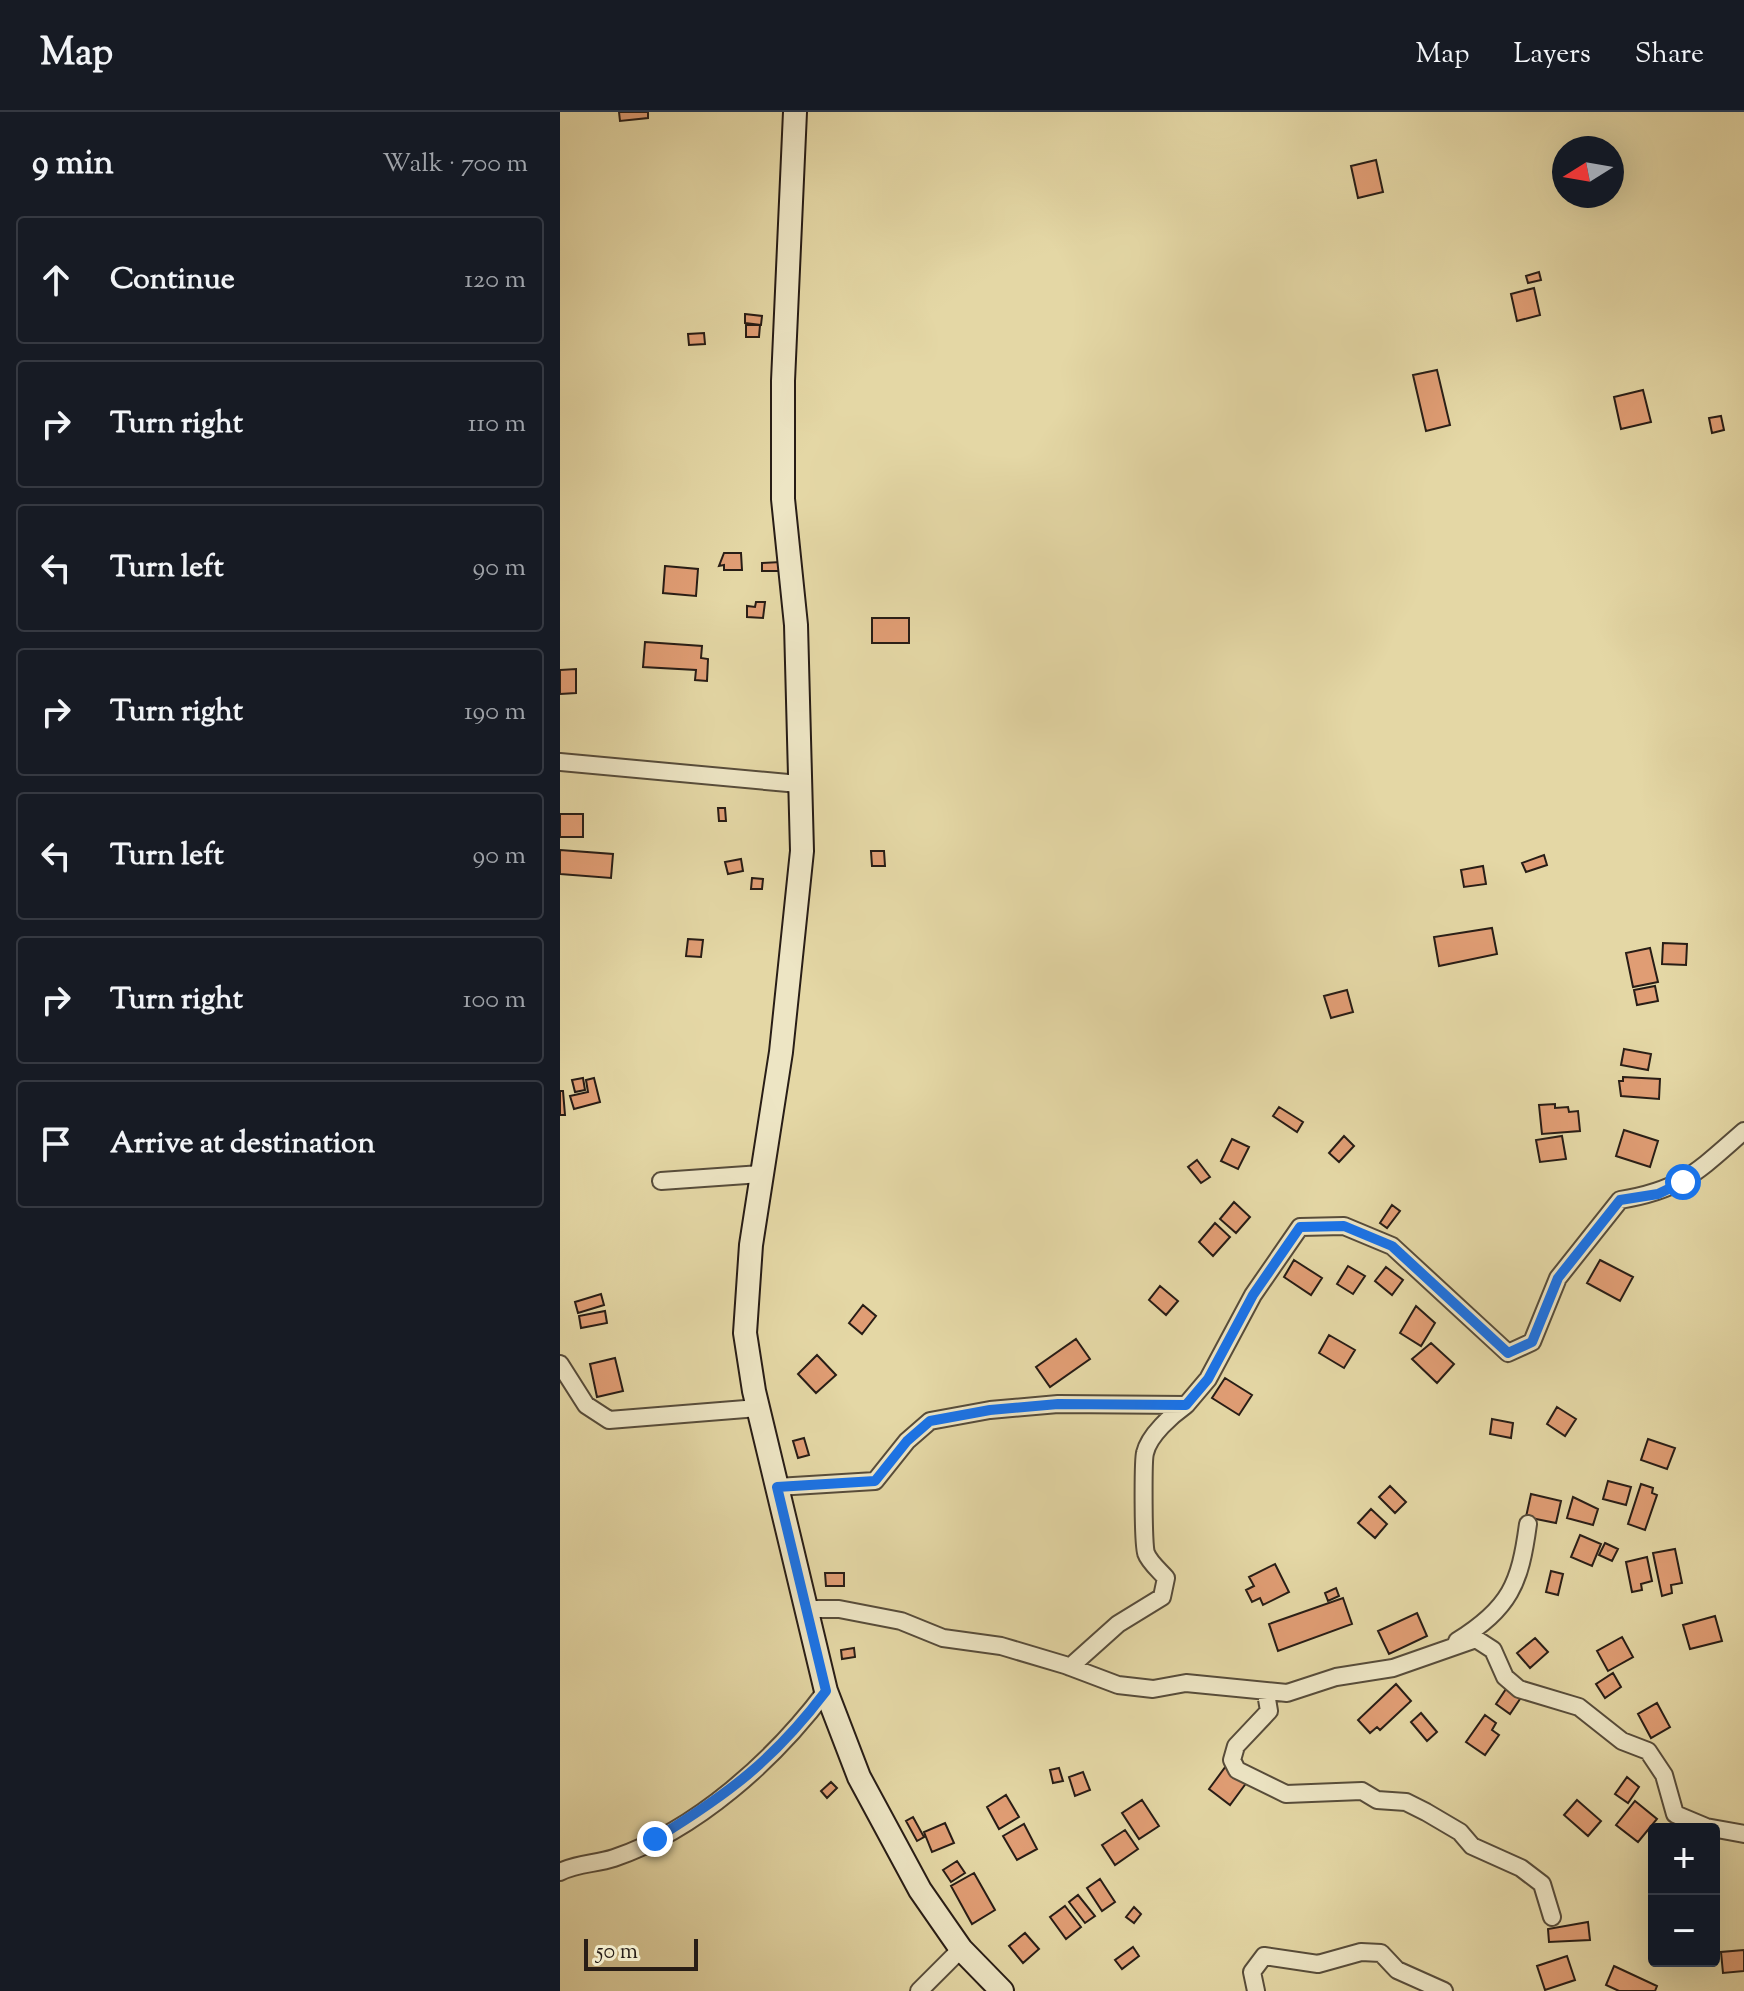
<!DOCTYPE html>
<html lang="en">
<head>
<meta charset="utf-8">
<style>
  :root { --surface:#171b24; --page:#242831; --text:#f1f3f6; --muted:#9ea1a6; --line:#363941 }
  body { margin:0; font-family:"Sorts Mill Goudy",serif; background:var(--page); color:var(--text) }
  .controls { position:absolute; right:24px; bottom:24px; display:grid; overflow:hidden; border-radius:8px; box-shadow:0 8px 32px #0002 }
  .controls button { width:72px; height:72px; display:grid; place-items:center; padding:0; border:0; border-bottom:2px solid var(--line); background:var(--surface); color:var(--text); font:40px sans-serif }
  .compass { position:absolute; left:992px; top:24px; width:72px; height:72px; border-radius:50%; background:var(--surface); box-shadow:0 8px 32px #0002; rotate:259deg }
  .scale { position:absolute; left:24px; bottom:20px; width:114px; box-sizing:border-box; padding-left:8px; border:4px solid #281d16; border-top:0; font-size:22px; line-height:28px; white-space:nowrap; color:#281d16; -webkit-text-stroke:6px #ede5c4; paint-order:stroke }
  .stop { position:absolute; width:24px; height:24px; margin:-18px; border:6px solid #1a73e8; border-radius:50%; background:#fff }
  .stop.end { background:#1a73e8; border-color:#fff; box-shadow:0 2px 8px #0008 }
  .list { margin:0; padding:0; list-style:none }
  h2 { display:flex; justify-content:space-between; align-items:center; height:104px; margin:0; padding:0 32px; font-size:34px }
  h2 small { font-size:26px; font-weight:400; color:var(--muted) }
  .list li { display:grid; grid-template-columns:52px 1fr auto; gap:24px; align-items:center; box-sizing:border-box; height:128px; margin:0 16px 16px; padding:0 16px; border:2px solid var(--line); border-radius:8px }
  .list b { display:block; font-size:30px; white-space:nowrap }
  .list em { font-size:26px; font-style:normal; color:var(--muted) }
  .icon { flex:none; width:44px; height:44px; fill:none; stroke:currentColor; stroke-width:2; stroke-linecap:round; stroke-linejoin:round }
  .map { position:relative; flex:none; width:1184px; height:1879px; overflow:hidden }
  header { display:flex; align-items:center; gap:48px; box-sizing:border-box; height:112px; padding:0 40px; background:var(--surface); border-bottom:2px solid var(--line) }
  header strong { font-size:38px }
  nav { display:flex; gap:44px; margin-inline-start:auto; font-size:28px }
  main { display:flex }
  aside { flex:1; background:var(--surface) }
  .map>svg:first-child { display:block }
  .building { fill:#e09d74; stroke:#281d16; stroke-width:2 }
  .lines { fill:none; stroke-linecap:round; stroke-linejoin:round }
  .street-casing { stroke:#574c3a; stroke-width:20 }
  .secondary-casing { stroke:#281d16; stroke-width:26 }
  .street { stroke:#ede5c4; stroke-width:16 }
  .secondary { stroke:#ede5c4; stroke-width:22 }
  .route { stroke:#1a73e8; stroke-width:10 }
</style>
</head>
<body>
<header>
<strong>Map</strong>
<nav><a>Map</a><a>Layers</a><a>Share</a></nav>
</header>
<main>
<aside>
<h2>9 min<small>Walk · 700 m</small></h2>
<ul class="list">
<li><svg class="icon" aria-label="ahead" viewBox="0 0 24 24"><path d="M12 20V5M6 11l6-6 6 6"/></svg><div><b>Continue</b></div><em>120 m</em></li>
<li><svg class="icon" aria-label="right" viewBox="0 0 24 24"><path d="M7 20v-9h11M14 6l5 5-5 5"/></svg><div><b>Turn right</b></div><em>110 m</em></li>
<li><svg class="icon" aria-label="left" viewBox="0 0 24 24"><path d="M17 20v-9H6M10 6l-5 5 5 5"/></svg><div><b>Turn left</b></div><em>90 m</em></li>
<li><svg class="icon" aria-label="right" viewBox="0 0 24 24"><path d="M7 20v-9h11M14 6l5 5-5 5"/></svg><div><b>Turn right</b></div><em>190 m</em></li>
<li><svg class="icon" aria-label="left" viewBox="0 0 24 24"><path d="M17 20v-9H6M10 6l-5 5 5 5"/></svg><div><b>Turn left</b></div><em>90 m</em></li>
<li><svg class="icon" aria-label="right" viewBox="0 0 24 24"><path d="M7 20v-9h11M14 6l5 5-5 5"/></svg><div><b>Turn right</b></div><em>100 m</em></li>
<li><svg class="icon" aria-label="arrive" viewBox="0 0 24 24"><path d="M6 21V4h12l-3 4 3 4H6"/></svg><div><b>Arrive at destination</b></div></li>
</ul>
</aside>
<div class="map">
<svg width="1184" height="1879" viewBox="0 0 1184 1879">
  <rect width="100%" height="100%" fill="#e4d7a5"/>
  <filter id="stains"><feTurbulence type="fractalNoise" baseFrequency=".0025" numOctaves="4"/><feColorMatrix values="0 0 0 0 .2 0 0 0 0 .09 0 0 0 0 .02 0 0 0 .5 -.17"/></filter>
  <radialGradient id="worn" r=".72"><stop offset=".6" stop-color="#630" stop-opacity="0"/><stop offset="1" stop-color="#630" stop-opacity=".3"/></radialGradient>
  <path class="building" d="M 59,0 L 88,0 L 88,6 L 60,9 Z
    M 816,48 L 823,80 L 798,86 L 791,54 Z
    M 979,160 L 981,168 L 968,171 L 966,164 Z
    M 974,176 L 980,203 L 957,209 L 951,182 Z
    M 185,202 L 202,204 L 201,213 L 185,211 Z
    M 186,213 L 200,213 L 199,225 L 186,225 Z
    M 144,221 L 145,232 L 129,233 L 128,222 Z
    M 877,258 L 890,313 L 866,319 L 853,263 Z
    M 1083,278 L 1091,310 L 1061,317 L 1054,285 Z
    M 1161,304 L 1164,318 L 1152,321 L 1149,306 Z
    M 164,441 L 181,441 L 182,458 L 164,458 L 164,453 L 159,454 Z
    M 221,450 L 221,459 L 202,459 L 202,451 Z
    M 105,454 L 138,457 L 136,484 L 103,481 Z
    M 196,490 L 205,490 L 203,506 L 187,505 L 187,494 L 195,495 Z
    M 312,506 L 349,506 L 349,531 L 312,531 Z
    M 85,530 L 142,534 L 141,546 L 148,547 L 147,569 L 135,568 L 136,558 L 83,555 Z
    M 16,557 L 16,581 L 0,582 L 0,558 Z
    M 158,696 L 165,696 L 166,709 L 159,709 Z
    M 0,702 L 23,702 L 23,725 L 0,725 Z
    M 0,738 L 53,742 L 51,766 L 0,762 Z
    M 311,739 L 324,739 L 325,754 L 312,754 Z
    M 984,743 L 987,753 L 966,760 L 962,751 Z
    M 181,747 L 183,759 L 168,762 L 165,750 Z
    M 923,754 L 926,772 L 904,775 L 901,758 Z
    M 192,766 L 203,767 L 202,777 L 191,777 Z
    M 932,816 L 937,842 L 879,854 L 874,825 Z
    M 128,827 L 143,828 L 141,845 L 126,844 Z
    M 1103,831 L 1127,832 L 1126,853 L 1102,852 Z
    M 1090,836 L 1098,870 L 1073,875 L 1066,841 Z
    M 1095,874 L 1098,889 L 1077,893 L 1074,878 Z
    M 787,878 L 793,900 L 771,906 L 764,884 Z
    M 1064,937 L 1091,942 L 1088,958 L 1061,953 Z
    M 1063,965 L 1100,967 L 1099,987 L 1061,984 L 1059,969 L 1063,969 Z
    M 23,966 L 25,978 L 15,980 L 12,968 Z
    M 34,966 L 40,990 L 14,997 L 10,984 L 28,980 L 26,968 Z
    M 0,979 L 3,979 L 5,1003 L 0,1003 Z
    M 995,992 L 995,996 L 1008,995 L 1009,1000 L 1018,999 L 1020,1019 L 982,1022 L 979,993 Z
    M 719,995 L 743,1010 L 737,1020 L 713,1004 Z
    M 1064,1018 L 1098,1029 L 1090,1055 L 1056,1044 Z
    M 784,1024 L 794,1034 L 779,1050 L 769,1041 Z
    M 1002,1024 L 1006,1047 L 980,1050 L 976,1028 Z
    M 672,1027 L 689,1035 L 678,1057 L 661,1049 Z
    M 637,1048 L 650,1065 L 641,1071 L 628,1055 Z
    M 674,1090 L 690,1105 L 676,1121 L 660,1107 Z
    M 832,1093 L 840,1099 L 827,1116 L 820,1111 Z
    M 655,1111 L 670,1125 L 653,1144 L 639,1130 Z
    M 734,1148 L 762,1166 L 751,1183 L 724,1165 Z
    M 1040,1148 L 1073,1165 L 1060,1189 L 1027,1171 Z
    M 788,1154 L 805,1164 L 793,1182 L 777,1172 Z
    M 826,1155 L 843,1168 L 832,1183 L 815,1169 Z
    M 600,1174 L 618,1189 L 606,1203 L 589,1188 Z
    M 41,1182 L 44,1193 L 18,1201 L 15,1190 Z
    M 303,1193 L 316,1204 L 302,1222 L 289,1211 Z
    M 856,1194 L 875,1211 L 861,1234 L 840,1221 Z
    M 45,1199 L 47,1211 L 21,1216 L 19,1204 Z
    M 769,1223 L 795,1238 L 784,1256 L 759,1241 Z
    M 516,1227 L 530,1247 L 490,1275 L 476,1255 Z
    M 871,1231 L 894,1252 L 877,1271 L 852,1247 Z
    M 257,1243 L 276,1263 L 256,1281 L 238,1262 Z
    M 55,1246 L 63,1279 L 37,1285 L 30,1252 Z
    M 665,1266 L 692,1283 L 679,1303 L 652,1286 Z
    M 997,1295 L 1016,1307 L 1005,1324 L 987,1312 Z
    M 932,1307 L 953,1311 L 951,1326 L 930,1322 Z
    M 244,1326 L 249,1343 L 238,1346 L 233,1329 Z
    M 1088,1327 L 1115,1336 L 1107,1357 L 1081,1348 Z
    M 1048,1369 L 1071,1375 L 1066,1393 L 1043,1387 Z
    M 1081,1372 L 1093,1376 L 1092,1381 L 1097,1383 L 1085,1418 L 1068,1412 Z
    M 830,1374 L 846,1390 L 835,1401 L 819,1385 Z
    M 971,1382 L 1001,1389 L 996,1411 L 966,1405 Z
    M 1013,1385 L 1038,1397 L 1033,1413 L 1007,1406 Z
    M 811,1397 L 827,1412 L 815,1426 L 798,1411 Z
    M 1020,1423 L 1041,1432 L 1032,1454 L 1011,1445 Z
    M 1045,1431 L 1058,1437 L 1052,1449 L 1039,1443 Z
    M 1115,1437 L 1122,1471 L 1111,1473 L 1112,1481 L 1102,1484 L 1093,1441 Z
    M 1087,1445 L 1092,1469 L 1081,1472 L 1082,1478 L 1072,1480 L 1066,1450 Z
    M 715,1452 L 729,1480 L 703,1493 L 700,1486 L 692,1490 L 686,1478 L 694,1474 L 689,1465 Z
    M 991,1459 L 1003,1462 L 998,1483 L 986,1480 Z
    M 265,1461 L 284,1461 L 284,1474 L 266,1474 Z
    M 776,1476 L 779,1484 L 768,1489 L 765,1481 Z
    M 783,1486 L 792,1512 L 718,1539 L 709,1512 Z
    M 857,1501 L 867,1524 L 829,1542 L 818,1519 Z
    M 1155,1504 L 1162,1529 L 1130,1537 L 1123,1513 Z
    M 1062,1525 L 1073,1545 L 1048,1559 L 1037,1539 Z
    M 975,1526 L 988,1540 L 970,1556 L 957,1541 Z
    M 294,1536 L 295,1545 L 282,1547 L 281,1538 Z
    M 1053,1561 L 1061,1575 L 1045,1586 L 1036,1572 Z
    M 836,1572 L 851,1589 L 820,1618 L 817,1615 L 810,1621 L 798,1608 Z
    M 946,1577 L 960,1587 L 950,1602 L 936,1592 Z
    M 1097,1591 L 1110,1615 L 1091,1626 L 1078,1602 Z
    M 861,1601 L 877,1620 L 867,1629 L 851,1610 Z
    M 925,1603 L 936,1611 L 932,1618 L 939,1623 L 925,1643 L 906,1630 Z
    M 666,1654 L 687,1670 L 670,1693 L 649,1677 Z
    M 499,1656 L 503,1669 L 493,1671 L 490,1658 Z
    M 523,1660 L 530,1678 L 515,1684 L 509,1665 Z
    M 1067,1665 L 1079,1675 L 1068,1691 L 1055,1682 Z
    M 271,1670 L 277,1676 L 267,1686 L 261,1679 Z
    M 446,1683 L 459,1705 L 439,1717 L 427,1695 Z
    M 582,1688 L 599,1714 L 579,1727 L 562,1701 Z
    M 1017,1688 L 1041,1709 L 1028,1724 L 1004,1703 Z
    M 1075,1689 L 1097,1707 L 1078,1730 L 1056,1713 Z
    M 353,1705 L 364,1725 L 357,1729 L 346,1709 Z
    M 385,1711 L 394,1731 L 372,1740 L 364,1720 Z
    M 464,1712 L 477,1737 L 457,1748 L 443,1724 Z
    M 565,1718 L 578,1737 L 555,1753 L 542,1733 Z
    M 397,1749 L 405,1761 L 391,1770 L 383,1758 Z
    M 414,1761 L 435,1798 L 412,1812 L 391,1774 Z
    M 540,1767 L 555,1790 L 542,1799 L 527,1776 Z
    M 518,1783 L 535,1804 L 525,1811 L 509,1790 Z
    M 505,1794 L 521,1815 L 506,1827 L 490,1805 Z
    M 574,1795 L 581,1802 L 574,1811 L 566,1805 Z
    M 1028,1810 L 1030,1828 L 989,1830 L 988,1817 Z
    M 465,1821 L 479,1837 L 463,1851 L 449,1834 Z
    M 573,1835 L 579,1844 L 562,1857 L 555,1848 Z
    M 1184,1838 L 1184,1859 L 1163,1861 L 1161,1840 Z
    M 1007,1844 L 1015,1868 L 985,1878 L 977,1854 Z
    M 1054,1854 L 1097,1874 L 1095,1879 L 1059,1879 L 1046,1873 Z"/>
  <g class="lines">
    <g class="street-casing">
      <path id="street" d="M 0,650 L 239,672
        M 101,1069 L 201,1062
        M 0,1252 L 26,1293 L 49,1308 L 198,1296
        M 217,1375 L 315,1369 L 347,1329 L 370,1309 L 430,1298 L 498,1292 L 626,1293 L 648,1267 L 693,1183 L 740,1115 L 784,1114 L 832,1134 L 948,1241 L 972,1230 L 998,1166 L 1060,1088 C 1122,1078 1138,1059 1184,1019
        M 246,1497 L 279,1497 L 341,1509 L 383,1526 L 441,1534 L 505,1553 L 558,1573 L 593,1577 L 626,1571 L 727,1581 L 776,1565 L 833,1556 L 916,1527 L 933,1538 L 945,1565 L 959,1577 L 1019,1595 L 1062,1629 L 1088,1639 L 1104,1663 L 1115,1702 L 1146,1715 L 1184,1722
        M 897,1529 C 950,1496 960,1472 968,1412
        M 510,1555 L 558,1512 L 602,1485 L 606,1466 C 600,1459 589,1450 586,1441 C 583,1436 583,1348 585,1341 C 589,1323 612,1303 626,1293
        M 706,1581 L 709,1599 L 676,1634 L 672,1648 L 677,1658 L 726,1682 L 802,1679 L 817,1688 L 846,1690 L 866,1700 L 900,1720 L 912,1734 L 961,1756 L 982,1772 L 992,1805
        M 0,1760 C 17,1751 36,1752 54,1746 C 137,1718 214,1648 266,1579
        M 359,1879 L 401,1837
        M 696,1879 L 692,1860 L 704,1844 L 758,1852 L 801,1840 L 821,1841 L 837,1858 L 884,1879"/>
    </g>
    <g class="secondary-casing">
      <path id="secondary" d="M 235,0 L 223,269 L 223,387 L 236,513 L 242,739 L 221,940 L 191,1133 L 185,1221 L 194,1279 L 266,1579 L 299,1665 L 360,1778 L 401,1837 L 442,1879"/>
    </g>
    <use href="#street" class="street"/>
    <use href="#secondary" class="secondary"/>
  </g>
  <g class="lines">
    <path class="route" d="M 95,1727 C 168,1682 213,1649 266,1579 L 217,1375 L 315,1369 L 347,1329 L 370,1309 L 430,1298 L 498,1292 L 626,1293 L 648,1267 L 693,1183 L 740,1115 L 784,1114 L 832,1134 L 948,1241 L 972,1230 L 998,1166 L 1060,1088 L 1098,1082 L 1123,1070"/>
  </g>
  <rect width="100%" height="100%" filter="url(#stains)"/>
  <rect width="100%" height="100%" fill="url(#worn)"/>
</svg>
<div class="controls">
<button>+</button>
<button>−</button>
</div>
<svg class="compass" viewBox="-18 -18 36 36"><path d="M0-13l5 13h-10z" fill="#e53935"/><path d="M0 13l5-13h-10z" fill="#9ea1a6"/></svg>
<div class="scale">50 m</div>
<div class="stop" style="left:1123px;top:1070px"></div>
<div class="stop end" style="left:95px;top:1727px"></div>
</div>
</main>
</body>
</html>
